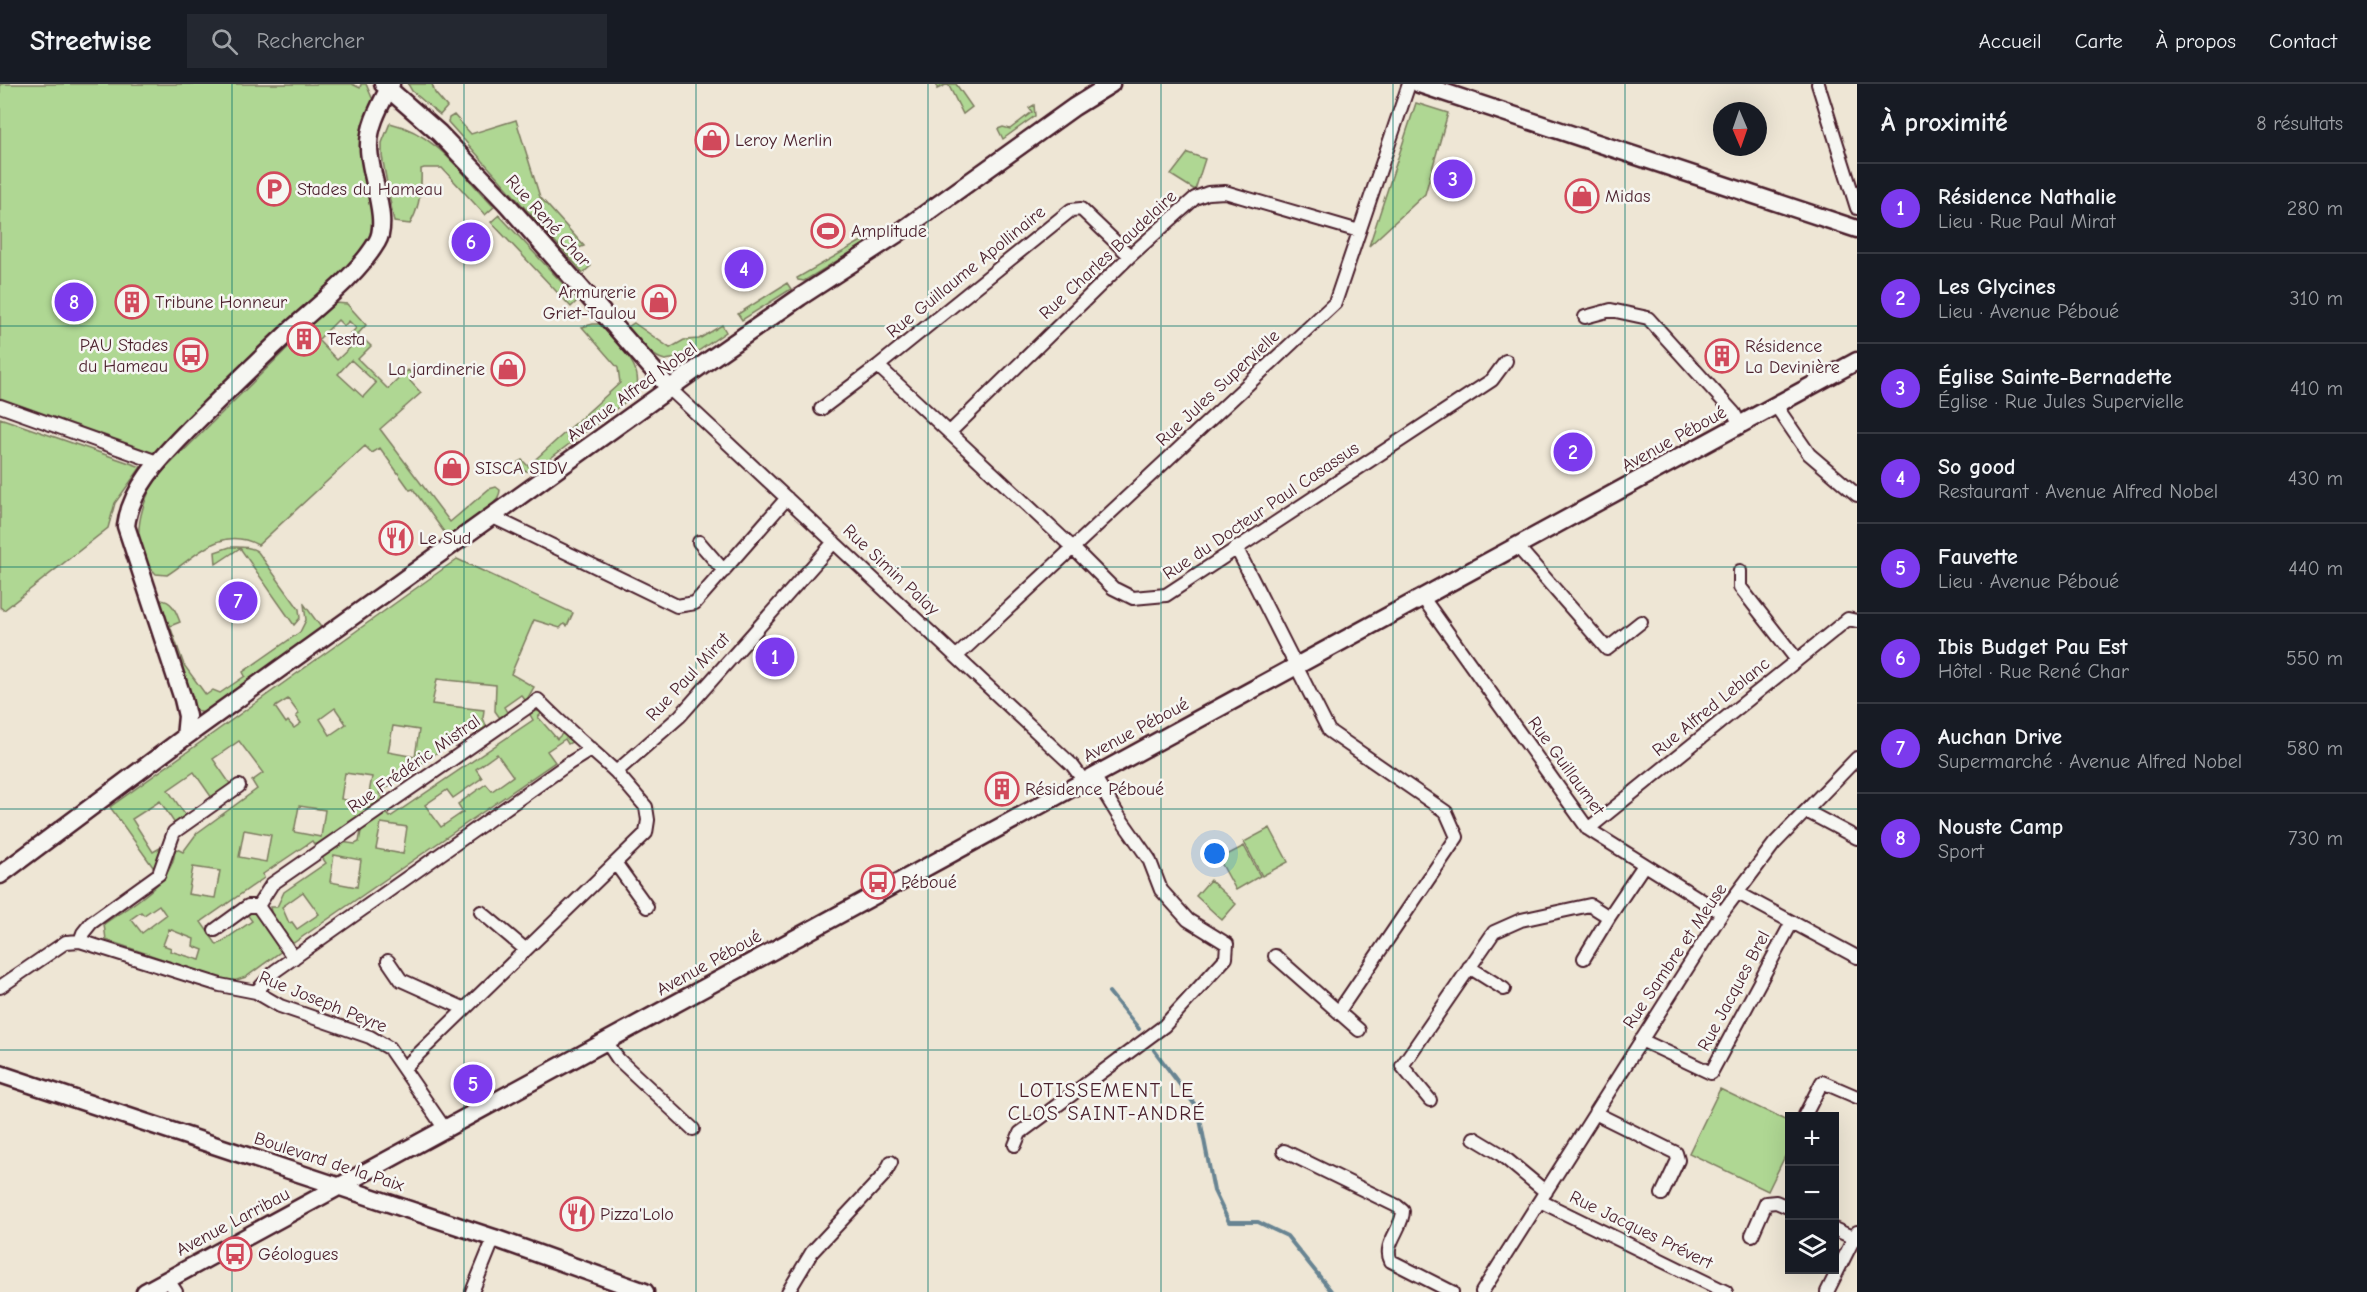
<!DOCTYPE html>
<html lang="fr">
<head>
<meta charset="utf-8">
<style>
  :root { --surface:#171b24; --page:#242831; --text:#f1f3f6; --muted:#9ea1a6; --line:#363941; --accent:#7c3aed }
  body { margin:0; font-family:"Comic Neue",sans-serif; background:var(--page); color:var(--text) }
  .controls { position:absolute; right:18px; bottom:18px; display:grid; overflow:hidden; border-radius:0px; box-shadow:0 6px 24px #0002 }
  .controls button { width:54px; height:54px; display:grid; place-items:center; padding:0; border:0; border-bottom:2px solid var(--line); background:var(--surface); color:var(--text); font:30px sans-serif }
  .compass { position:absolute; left:1713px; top:18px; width:54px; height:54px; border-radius:50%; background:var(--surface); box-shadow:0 6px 24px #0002; rotate:178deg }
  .you { position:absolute; left:1215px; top:770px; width:21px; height:21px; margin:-15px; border:4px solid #fff; border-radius:50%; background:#1a73e8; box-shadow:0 0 0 9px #1a73e833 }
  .badge { display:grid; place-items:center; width:39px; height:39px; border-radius:50%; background:var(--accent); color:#fff; font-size:20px; font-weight:700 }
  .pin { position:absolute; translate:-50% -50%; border:3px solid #fff; box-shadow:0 2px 6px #0006 }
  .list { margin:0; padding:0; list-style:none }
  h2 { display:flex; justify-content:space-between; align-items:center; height:78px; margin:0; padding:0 24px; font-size:26px }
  h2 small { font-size:20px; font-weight:400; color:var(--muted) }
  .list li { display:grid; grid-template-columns:39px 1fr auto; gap:18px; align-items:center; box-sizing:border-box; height:90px; padding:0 24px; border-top:2px solid var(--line) }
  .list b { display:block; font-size:22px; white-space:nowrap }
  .list p { margin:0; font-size:20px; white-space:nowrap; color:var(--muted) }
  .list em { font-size:20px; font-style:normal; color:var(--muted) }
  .icon { flex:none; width:33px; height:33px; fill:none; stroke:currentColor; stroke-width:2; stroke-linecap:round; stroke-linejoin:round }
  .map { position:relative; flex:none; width:1857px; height:1208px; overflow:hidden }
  header { display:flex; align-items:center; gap:36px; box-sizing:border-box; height:84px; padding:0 30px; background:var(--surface); border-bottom:2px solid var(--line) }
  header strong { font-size:28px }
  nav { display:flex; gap:33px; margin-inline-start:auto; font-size:21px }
  .search { width:420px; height:54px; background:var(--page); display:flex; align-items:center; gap:15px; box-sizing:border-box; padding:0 21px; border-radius:0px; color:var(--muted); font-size:22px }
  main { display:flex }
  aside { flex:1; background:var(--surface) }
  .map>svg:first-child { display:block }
  .green { fill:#afd793; stroke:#7c7b5f; stroke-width:1.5; fill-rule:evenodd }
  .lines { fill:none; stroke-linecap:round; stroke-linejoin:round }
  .stream { stroke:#678492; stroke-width:4 }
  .street-casing { stroke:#4a1f2b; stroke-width:16 }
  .secondary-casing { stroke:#4a1f2b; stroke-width:21 }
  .street { stroke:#f6f6f2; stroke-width:12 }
  .secondary { stroke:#f6f6f2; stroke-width:16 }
  .grid { fill:none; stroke:#0f766e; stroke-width:1.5; stroke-opacity:0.55 }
  .labels { text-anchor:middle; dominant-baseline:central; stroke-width:5; stroke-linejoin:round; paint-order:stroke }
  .poi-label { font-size:18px; fill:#4a1f2b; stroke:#f6f6f2; text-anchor:start }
  .street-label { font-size:18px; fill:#4a1f2b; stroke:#f6f6f2 }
  .neighbourhood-label { font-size:20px; letter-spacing:1.5px; fill:#4a1f2b; stroke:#f6f6f2 }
</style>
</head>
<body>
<header>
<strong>Streetwise</strong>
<div class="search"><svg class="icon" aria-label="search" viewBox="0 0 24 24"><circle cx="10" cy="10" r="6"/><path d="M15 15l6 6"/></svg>Rechercher</div>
<nav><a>Accueil</a><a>Carte</a><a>À propos</a><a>Contact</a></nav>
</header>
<main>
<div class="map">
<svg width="1857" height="1208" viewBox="0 0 1857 1208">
  <rect width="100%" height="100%" fill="#eee6d5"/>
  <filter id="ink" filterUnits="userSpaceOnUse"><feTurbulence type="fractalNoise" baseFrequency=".0167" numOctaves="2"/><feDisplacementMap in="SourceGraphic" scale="12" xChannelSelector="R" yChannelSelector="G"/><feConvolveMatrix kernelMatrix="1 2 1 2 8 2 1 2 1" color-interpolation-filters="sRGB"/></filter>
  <g filter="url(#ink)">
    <path class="green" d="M 0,0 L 352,0 L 360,4 L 361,0 L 366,0 L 373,16 L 360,57 L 360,65 L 372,130 L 372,141 L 369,157 L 357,176 L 157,370 L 0,314 Z
      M 408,0 L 432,0 L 435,9 L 447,23 L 440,31 L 412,7 Z
      M 937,0 L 956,0 L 972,23 L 963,30 L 948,0 L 937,5 Z
      M 1416,19 L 1448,29 L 1425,110 L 1369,162 Z
      M 1034,21 L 1035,32 L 1003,55 L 998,45 L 1003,43 L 1010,45 L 1032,28 L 1029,24 Z
      M 454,31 L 471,50 L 516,36 L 540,113 L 584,162 L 576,165 L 591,182 L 583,189 L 448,38 L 449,34 Z
      M 390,39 C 437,50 462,90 494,123 L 485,131 L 442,84 L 424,84 L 421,85 C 422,105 420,123 410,140 L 394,138 L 382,72 L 382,59 Z
      M 1188,69 L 1205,75 L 1195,106 L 1171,91 Z
      M 499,131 L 578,216 L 571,223 L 491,138 Z
      M 879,147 L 881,150 L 804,197 L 798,196 L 797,194 Z
      M 787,199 L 791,205 L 742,236 L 738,230 Z
      M 336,219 L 347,220 L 366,241 L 358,250 L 371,262 L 358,275 L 388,305 L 408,286 L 414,292 L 410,297 L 421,309 L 380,345 L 450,438 L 489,405 L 496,403 L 500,406 C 499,424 460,447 445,457 L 444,455 L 447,452 L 413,405 L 410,406 L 380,364 L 372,369 L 365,362 L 258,461 C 220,441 197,472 167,491 L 156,490 C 128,462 139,426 155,395 L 330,222 ZM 338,236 L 344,242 L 349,237 L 356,244 L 351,250 L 358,256 L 337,276 L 318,256 ZM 351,276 L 376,299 L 363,313 L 338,290 Z
      M 634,239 L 670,264 L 684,256 L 699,255 L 722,241 L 726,248 L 691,272 L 686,268 L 677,274 L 665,276 C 650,273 638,254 628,243 Z
      M 593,240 L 601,240 L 604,243 C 619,262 649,287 633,312 L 532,388 L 521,386 L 518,378 L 522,376 L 528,382 L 620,299 L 618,284 L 582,243 Z
      M 0,334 L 141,383 L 115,419 L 108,444 L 4,526 L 0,523 Z
      M 230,463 C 240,463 251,462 258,468 L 299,525 L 300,534 L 294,541 L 240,464 L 216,480 L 215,468 Z
      M 457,475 L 573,529 L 567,542 L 564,540 L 560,544 L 534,536 L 511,590 L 534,603 L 526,617 L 521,611 L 504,623 L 508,630 L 500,634 L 495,627 L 496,601 L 437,595 L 432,620 L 484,626 L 483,634 L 487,644 L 479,650 L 474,643 L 379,709 L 383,715 L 316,763 L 312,757 L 263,790 L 264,794 L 201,838 L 217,861 L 252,837 L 246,829 L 249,827 L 259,832 L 283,866 L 246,893 L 231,898 L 106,856 L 104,840 C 130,821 175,799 175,764 L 183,768 L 197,749 L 257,705 L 252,697 L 263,689 L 239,657 L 213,675 L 231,701 L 212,714 L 194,688 L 168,706 L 186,732 L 175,740 L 160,717 L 132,735 L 153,768 L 160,764 L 163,766 L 157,781 L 153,783 L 110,723 ZM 288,615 L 299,630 L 296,632 L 301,639 L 294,644 L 288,637 L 286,639 L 275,623 ZM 335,624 L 346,640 L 330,651 L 320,635 ZM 393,642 L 419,646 L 415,673 L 388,668 ZM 345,689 L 372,693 L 367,720 L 341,715 ZM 299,722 L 325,726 L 321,753 L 294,748 ZM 244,746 L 271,751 L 266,778 L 239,773 ZM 193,783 L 220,787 L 215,814 L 188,810 ZM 159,821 L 166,831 L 142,849 L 131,835 L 141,828 L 144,831 ZM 169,845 L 194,855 L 193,862 L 203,866 L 200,876 L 170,867 L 171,864 L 163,861 Z
      M 161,516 C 173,517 176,528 180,538 L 170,542 L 184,581 L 206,611 L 213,606 L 220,609 L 245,592 L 243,588 L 300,548 L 306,536 L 304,520 L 323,546 L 207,629 L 200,628 L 194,624 L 159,519 Z
      M 536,627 L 543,628 L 538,633 L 557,655 L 563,649 L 574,657 L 568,660 L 565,655 L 547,667 L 555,678 L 292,860 L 272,833 L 270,823 L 277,823 L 284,808 L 326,779 L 321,772 L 341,758 L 355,760 L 359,758 L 362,742 L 384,726 L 390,733 L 533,636 L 529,629 ZM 497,670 L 513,692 L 492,707 L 486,700 L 458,720 L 463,728 L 441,743 L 425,721 L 447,706 L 453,714 L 482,694 L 476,685 ZM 381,739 L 407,743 L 403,770 L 376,765 ZM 334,771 L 361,776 L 357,803 L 330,798 ZM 303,808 L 319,830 L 297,845 L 292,838 L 289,839 L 282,823 Z
      M 1270,744 L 1288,778 L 1262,792 L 1244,758 Z
      M 1244,762 L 1260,792 L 1236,806 L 1219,775 Z
      M 1210,796 L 1236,820 L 1222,836 L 1196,812 Z
      M 1720,1005 L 1789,1038 L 1789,1064 L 1768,1107 L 1689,1069 Z"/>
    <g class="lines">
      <path class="stream" d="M 1109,908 L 1139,945
        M 1154,966 L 1198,1025 L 1214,1107 L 1229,1138 L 1258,1138 L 1287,1152 L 1332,1208"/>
      <g class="street-casing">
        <path id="street" d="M 1818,0 L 1857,124
          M 1585,233 L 1611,226 L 1648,234 L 1734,329 L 1740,341
          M 878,282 L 1073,464 L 1113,504 L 1133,514 L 1166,511 L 1492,296 L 1506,277
          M 670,305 L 1072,681 L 1084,697
          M 0,322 L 157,378
          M 1776,322 L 1809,370 L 1857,411
          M 821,325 L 878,282 L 1071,126 L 1081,125 L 1130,172
          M 950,348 L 1130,172 L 1195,114 L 1208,109 L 1225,108 L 1359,147
          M 493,433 L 677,522 L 695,519 L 787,414
          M 699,458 L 724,487
          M 1517,462 L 1607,565 L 1641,538
          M 1236,463 L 1329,647 L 1446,728 L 1457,753 L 1339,927
          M 1740,487 L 1740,503 L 1797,576
          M 1423,514 L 1588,745 L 1722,829
          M 957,572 L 1335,219 L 1409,0
          M 1806,727 L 1857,754
          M 1588,745 L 1848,535 L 1857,537
          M 616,780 L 647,823
          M 1738,809 L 1857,873
          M 481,828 L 525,865
          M 215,846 L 248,822 L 258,822
          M 80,857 L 220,901 L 256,908 L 280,922 L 370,953 L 389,964 L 445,1045
          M 1275,872 L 1359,946
          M 294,874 L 258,822 L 272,800 L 538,616 C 563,642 590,664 616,688
          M 1584,874 L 1609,833
          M 388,877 L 401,896 L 463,924
          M 1469,883 L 1504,905
          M 0,903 L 66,858 L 80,857 L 83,849 L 91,839 L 159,790 L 174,748 L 239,702
          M 256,908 L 275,887 L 568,680 L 592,665
          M 1641,956 L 1711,989 L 1792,838
          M 606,957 L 618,975 L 693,1045
          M 404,984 L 646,749 L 648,736 L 646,723 L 616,688 L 680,632 L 834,458
          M 1430,1016 L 1402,982 L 1494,848 L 1521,836 L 1590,821 L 1609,833 L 1644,781
          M 1595,1029 L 1676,1069 L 1678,1076 L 1662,1110
          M 1805,1031 L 1822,998 L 1857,1013
          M 1474,1054 L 1499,1069 L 1546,1108
          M 1015,1061 L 1020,1049 L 1164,942 L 1226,874 L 1227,860 L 1188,836 L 1161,806 L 1149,775 L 1118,731 L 1094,692
          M 1284,1067 L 1397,1122 L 1403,1127 C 1403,1144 1382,1161 1391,1177 L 1452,1208
          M 1540,1117 L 1726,1208
          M 1834,1145 L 1854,1154
          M 1752,1151 L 1766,1119 L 1776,1118 L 1790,1124
          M 168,1196 L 176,1208
          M 472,1208 L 494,1154
          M 788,1208 L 812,1168 L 884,1091 L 891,1078
          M 1482,1208 L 1722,829 L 1774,760 L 1857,674
          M 1827,1208 L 1857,1148"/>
      </g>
      <g class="secondary-casing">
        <path id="secondary" d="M 383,0 L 439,49 L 506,119 L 670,305
          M 1419,0 L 1857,145
          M 185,653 L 187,632 L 183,615 L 126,442 C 131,401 166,369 193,341 C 226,308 260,275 294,243 C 322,218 358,190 377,158 C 390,137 369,89 369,64 C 368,41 381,20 391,0
          M 0,791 L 185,653 L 702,281 L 800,213 L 897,150 L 1074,23 L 1111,0
          M 0,990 L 494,1154 L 645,1208
          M 145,1208 L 1857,277"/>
      </g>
      <use href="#street" class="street"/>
      <use href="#secondary" class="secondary"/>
    </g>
  </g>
  <path class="grid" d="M 232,0 L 232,1208M 464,0 L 464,1208M 696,0 L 696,1208M 928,0 L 928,1208M 1161,0 L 1161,1208M 1393,0 L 1393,1208M 1625,0 L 1625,1208M 0,242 L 1857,242M 0,483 L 1857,483M 0,725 L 1857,725M 0,966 L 1857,966"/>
  <defs>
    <g id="shop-ring" transform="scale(1.725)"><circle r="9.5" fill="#f6f6f2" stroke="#d1495b" stroke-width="1.5"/><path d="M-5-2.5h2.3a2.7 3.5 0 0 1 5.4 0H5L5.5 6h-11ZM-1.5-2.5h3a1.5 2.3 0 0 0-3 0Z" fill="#d1495b"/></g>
    <g id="parking-ring" transform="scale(1.725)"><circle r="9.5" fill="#f6f6f2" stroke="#d1495b" stroke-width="1.5"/><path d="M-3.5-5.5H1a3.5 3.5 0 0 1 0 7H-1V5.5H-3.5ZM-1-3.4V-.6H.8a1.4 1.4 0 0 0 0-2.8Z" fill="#d1495b"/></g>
    <g id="stadium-ring" transform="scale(1.725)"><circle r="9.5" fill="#f6f6f2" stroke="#d1495b" stroke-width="1.5"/><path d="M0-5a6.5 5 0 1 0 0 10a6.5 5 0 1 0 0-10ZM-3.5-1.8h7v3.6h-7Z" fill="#d1495b"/></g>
    <g id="building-ring" transform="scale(1.725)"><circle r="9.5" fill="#f6f6f2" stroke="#d1495b" stroke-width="1.5"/><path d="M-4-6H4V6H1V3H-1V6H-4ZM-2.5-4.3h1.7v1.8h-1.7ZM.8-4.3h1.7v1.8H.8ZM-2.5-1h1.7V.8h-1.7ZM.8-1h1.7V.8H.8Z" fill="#d1495b"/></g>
    <g id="bus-ring" transform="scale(1.725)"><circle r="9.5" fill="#f6f6f2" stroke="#d1495b" stroke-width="1.5"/><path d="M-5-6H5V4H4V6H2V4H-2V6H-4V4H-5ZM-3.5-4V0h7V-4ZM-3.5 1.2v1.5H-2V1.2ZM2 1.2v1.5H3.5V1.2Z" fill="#d1495b"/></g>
    <g id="restaurant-ring" transform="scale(1.725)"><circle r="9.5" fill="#f6f6f2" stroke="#d1495b" stroke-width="1.5"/><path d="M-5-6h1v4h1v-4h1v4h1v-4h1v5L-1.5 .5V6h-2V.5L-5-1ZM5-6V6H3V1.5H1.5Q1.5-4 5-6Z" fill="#d1495b"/></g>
  </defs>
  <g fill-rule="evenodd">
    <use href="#shop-ring" x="712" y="56"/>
    <use href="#parking-ring" x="274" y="105"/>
    <use href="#shop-ring" x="1582" y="112"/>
    <use href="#stadium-ring" x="828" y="147"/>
    <use href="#building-ring" x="132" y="218"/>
    <use href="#shop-ring" x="659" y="218"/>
    <use href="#building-ring" x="304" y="255"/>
    <use href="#bus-ring" x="191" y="271"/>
    <use href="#building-ring" x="1722" y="272"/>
    <use href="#shop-ring" x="508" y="285"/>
    <use href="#shop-ring" x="452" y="384"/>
    <use href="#restaurant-ring" x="396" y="454"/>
    <use href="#building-ring" x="1002" y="705"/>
    <use href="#bus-ring" x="878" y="798"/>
    <use href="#restaurant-ring" x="577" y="1130"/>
    <use href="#bus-ring" x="235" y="1170"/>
  </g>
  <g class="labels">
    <g class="poi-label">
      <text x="735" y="56">Leroy Merlin</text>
      <text x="297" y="105">Stades du Hameau</text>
      <text x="1605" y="112">Midas</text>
      <text x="851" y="147">Amplitude</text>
      <text x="636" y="208" text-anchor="end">Armurerie<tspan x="636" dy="21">Griet-Taulou</tspan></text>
      <text x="155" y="218">Tribune Honneur</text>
      <text x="327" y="255">Testa</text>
      <text x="168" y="261" text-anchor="end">PAU Stades<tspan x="168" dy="21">du Hameau</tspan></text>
      <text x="1745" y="262">Résidence<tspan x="1745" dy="21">La Devinière</tspan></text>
      <text x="485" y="285" text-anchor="end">La jardinerie</text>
      <text x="475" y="384">SISCA SIDV</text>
      <text x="419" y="454">Le Sud</text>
      <text x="1025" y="705">Résidence Péboué</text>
      <text x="901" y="798">Péboué</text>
      <text x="600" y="1130">Pizza'Lolo</text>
      <text x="258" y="1170">Géologues</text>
    </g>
    <g class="street-label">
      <text transform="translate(548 137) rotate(48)">Rue René Char</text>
      <text transform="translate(1108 171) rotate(-43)">Rue Charles Baudelaire</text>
      <text transform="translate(966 188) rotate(-39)">Rue Guillaume Apollinaire</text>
      <text transform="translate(1218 304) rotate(-43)">Rue Jules Supervielle</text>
      <text transform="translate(632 308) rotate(-36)">Avenue Alfred Nobel</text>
      <text transform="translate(1674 355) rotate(-29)">Avenue Péboué</text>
      <text transform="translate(1261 427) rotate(-34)">Rue du Docteur Paul Casassus</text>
      <text transform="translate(891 486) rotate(43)">Rue Simin Palay</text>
      <text transform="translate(688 593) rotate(-47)">Rue Paul Mirat</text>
      <text transform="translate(1711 623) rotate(-39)">Rue Alfred Leblanc</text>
      <text transform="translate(1136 646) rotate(-28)">Avenue Péboué</text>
      <text transform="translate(414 680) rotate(-35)">Rue Frédéric Mistral</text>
      <text transform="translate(1566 682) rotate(54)">Rue Guillaumet</text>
      <text transform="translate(1675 872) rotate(-56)">Rue Sambre et Meuse</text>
      <text transform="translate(709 879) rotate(-29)">Avenue Péboué</text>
      <text transform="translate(1734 907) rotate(-62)">Rue Jacques Brel</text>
      <text transform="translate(323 918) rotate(22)">Rue Joseph Peyre</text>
      <text transform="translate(329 1078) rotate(18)">Boulevard de la Paix</text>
      <text transform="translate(233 1138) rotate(-28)">Avenue Larribau</text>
      <text transform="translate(1641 1146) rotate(26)">Rue Jacques Prévert</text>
    </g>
    <g class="neighbourhood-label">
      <text x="1107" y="1006">LOTISSEMENT LE<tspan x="1107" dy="23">CLOS SAINT-ANDRÉ</tspan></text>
    </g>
  </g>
</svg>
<div class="controls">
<button>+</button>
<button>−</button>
<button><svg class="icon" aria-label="layers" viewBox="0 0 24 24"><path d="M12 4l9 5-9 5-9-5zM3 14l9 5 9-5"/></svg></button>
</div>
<svg class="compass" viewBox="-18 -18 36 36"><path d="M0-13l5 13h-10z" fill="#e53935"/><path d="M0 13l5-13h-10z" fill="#9ea1a6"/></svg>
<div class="you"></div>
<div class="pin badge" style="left:775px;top:573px">1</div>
<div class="pin badge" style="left:1573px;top:368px">2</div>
<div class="pin badge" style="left:1453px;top:95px">3</div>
<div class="pin badge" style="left:744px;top:185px">4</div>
<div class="pin badge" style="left:473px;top:1000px">5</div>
<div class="pin badge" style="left:471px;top:158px">6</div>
<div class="pin badge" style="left:238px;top:517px">7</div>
<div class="pin badge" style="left:74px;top:218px">8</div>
</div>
<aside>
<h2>À proximité<small>8 résultats</small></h2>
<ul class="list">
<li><span class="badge">1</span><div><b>Résidence Nathalie</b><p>Lieu · Rue Paul Mirat</p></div><em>280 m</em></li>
<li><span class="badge">2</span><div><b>Les Glycines</b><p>Lieu · Avenue Péboué</p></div><em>310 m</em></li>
<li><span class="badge">3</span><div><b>Église Sainte-Bernadette</b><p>Église · Rue Jules Supervielle</p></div><em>410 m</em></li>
<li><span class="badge">4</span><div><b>So good</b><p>Restaurant · Avenue Alfred Nobel</p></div><em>430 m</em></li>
<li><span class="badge">5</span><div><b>Fauvette</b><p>Lieu · Avenue Péboué</p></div><em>440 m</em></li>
<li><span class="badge">6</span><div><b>Ibis Budget Pau Est</b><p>Hôtel · Rue René Char</p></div><em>550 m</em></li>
<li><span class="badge">7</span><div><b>Auchan Drive</b><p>Supermarché · Avenue Alfred Nobel</p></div><em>580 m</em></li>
<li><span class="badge">8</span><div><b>Nouste Camp</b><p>Sport</p></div><em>730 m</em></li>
</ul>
</aside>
</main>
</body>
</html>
